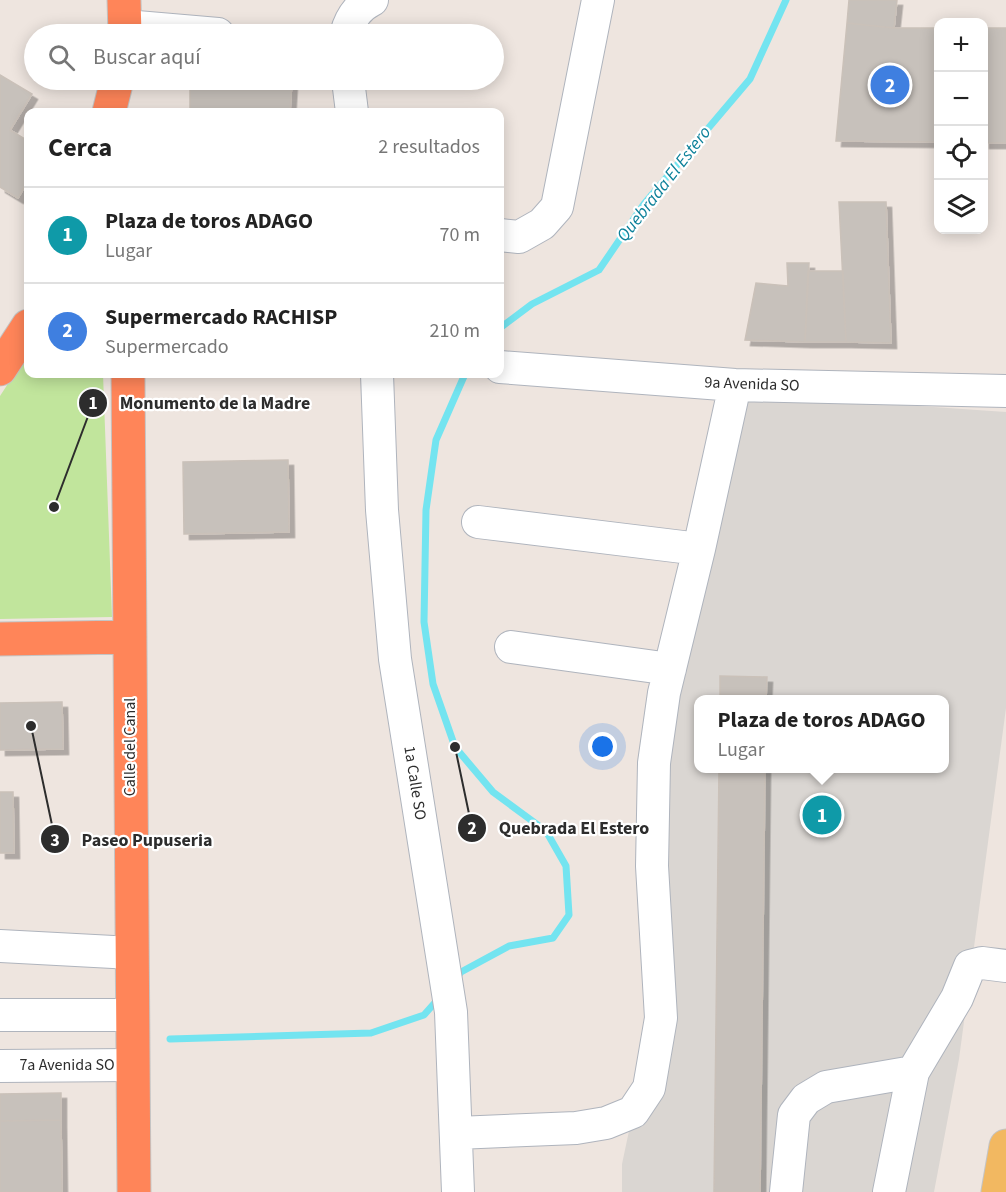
<!DOCTYPE html>
<html lang="es">
<head>
<meta charset="utf-8">
<style>
  :root { --surface:#fff; --page:#f6f6f6; --text:#222; --muted:#767676; --line:#e0e0e0; --accent:#7c3aed }
  body { margin:0; font-family:"Source Sans 3",sans-serif; background:var(--page); color:var(--text) }
  .controls { position:absolute; right:18px; top:18px; display:grid; overflow:hidden; border-radius:12px; box-shadow:0 3px 15px #0003 }
  .controls button { width:54px; height:54px; display:grid; place-items:center; padding:0; border:0; border-bottom:2px solid var(--line); background:var(--surface); color:var(--text); font:30px sans-serif }
  .you { position:absolute; left:603px; top:747px; width:21px; height:21px; margin:-15px; border:4px solid #fff; border-radius:50%; background:#1a73e8; box-shadow:0 0 0 9px #1a73e833 }
  .badge { display:grid; place-items:center; width:39px; height:39px; border-radius:50%; background:var(--accent); color:#fff; font-size:20px; font-weight:700 }
  .pin { position:absolute; translate:-50% -50%; border:3px solid #fff; box-shadow:0 2px 6px #0006 }
  .popup { position:absolute; left:694px; top:695px; width:255px; height:78px; box-sizing:border-box; display:grid; place-content:center; border-radius:12px; background:var(--surface); filter:drop-shadow(0 2px 4px #0005); font-size:20px; white-space:nowrap; color:var(--muted) }
  .popup b { font-size:22px; color:var(--text) }
  .popup::after { content:''; position:absolute; left:50%; top:100%; margin-left:-12px; border:12px solid transparent; border-top-color:var(--surface) }
  .list { margin:0; padding:0; list-style:none }
  h2 { display:flex; justify-content:space-between; align-items:center; height:78px; margin:0; padding:0 24px; font-size:26px }
  h2 small { font-size:20px; font-weight:400; color:var(--muted) }
  .list li { display:grid; grid-template-columns:39px 1fr auto; gap:18px; align-items:center; box-sizing:border-box; height:96px; padding:0 24px; border-top:2px solid var(--line) }
  .list b { display:block; font-size:22px; white-space:nowrap }
  .list p { margin:0; font-size:20px; white-space:nowrap; color:var(--muted) }
  .list em { font-size:20px; font-style:normal; color:var(--muted) }
  .icon { flex:none; width:33px; height:33px; fill:none; stroke:currentColor; stroke-width:2; stroke-linecap:round; stroke-linejoin:round }
  .map { position:relative; flex:none; width:1006px; height:1192px; overflow:hidden }
  .search { position:absolute; background:var(--surface); box-shadow:0 3px 15px #0003; left:24px; top:24px; width:480px; height:66px; display:flex; align-items:center; gap:15px; box-sizing:border-box; padding:0 21px; border-radius:33px; color:var(--muted); font-size:22px }
  .panel { position:absolute; background:var(--surface); box-shadow:0 3px 15px #0003; left:24px; top:108px; width:480px; height:270px; border-radius:12px }
  .map>svg:first-child { display:block }
  .green { fill:#c1e59c }
  .plaza { fill:#dad6d2; fill-rule:evenodd }
  .lines { fill:none; stroke-linecap:round; stroke-linejoin:round }
  .stream { stroke:#73e4f0; stroke-width:7 }
  .building { fill:#c7c1bb; stroke:#cac1b9; stroke-width:1.5; filter:url(#shadow) }
  .minor-casing { stroke:#afb4bd; stroke-width:34 }
  .major-casing { stroke:#c4c4c4; stroke-width:35 }
  .highway-casing { stroke:#c4c4c4; stroke-width:35 }
  .minor { stroke:#fff; stroke-width:32 }
  .major { stroke:#f2b861; stroke-width:33 }
  .highway { stroke:#ff8559; stroke-width:33 }
  .labels { text-anchor:middle; dominant-baseline:central; stroke-width:4.5; stroke-linejoin:round; paint-order:stroke }
  .street-label { font-size:16px; fill:#2d2d2d; stroke:#fff }
  .water-label { font-size:18px; font-style:italic; fill:#0d819a; stroke:#fff }
  .leader { fill:none; stroke:#2d2d2d; stroke-width:2 }
  .callout-dot { fill:#2d2d2d; stroke:#fff; stroke-width:2 }
  .mark-label { font-size:18px; text-anchor:middle; font-weight:bold; fill:#fff }
  .callout-label { font-size:18px; text-anchor:middle; font-weight:bold; fill:#2d2d2d; stroke:#fff; stroke-width:4.5; stroke-linejoin:round; paint-order:stroke }
</style>
</head>
<body>
<div class="map">
<svg width="1006" height="1192" viewBox="0 0 1006 1192">
  <defs>
    <filter id="shadow"><feDropShadow dx="5.5" dy="5.5" stdDeviation="0" flood-color="#0004"/></filter>
  </defs>
  <rect width="100%" height="100%" fill="#eee5df"/>
  <path class="green" d="M 28,353 L 28,374 L 103,374 L 112,617 L 0,619 L 0,396 Z"/>
  <path class="plaza" d="M 743,394 L 1006,412 L 1006,708 L 959,1059 L 934,1192 L 622,1192 L 622,1164 L 633,1112 L 649,1088 L 654,763 ZM 699,700 L 945,700 L 945,768 L 699,768 Z"/>
  <g class="lines">
    <path class="stream" d="M 500,328 L 532,304 L 599,270 L 644,204 L 750,79 L 786,0
      M 456,978 L 461,972 L 509,946 L 553,938 L 569,915 L 566,866 L 546,831 L 493,792 L 455,747 L 433,684 L 424,622 L 426,510 L 436,440 L 465,374
      M 170,1039 L 371,1033 L 424,1015 L 439,998"/>
  </g>
  <path class="building" d="M 849,0 L 897,0 L 894,28 L 847,23 Z
    M 847,23 L 894,28 L 938,28 L 938,142 L 836,141 Z
    M 984,28 L 1006,28 L 1006,143 L 984,143 Z
    M 0,75 L 32,94 L 10,130 L 28,141 L 28,181 L 18,198 L 0,187 Z
    M 190,80 L 292,80 L 290,112 L 190,112 Z
    M 839,202 L 886,202 L 891,343 L 846,342 Z
    M 787,263 L 809,263 L 805,342 L 745,340 L 756,283 L 788,286 Z
    M 808,271 L 843,271 L 846,342 L 805,342 Z
    M 288,460 L 289,532 L 184,534 L 183,462 Z
    M 720,676 L 767,677 L 766,700 L 720,700 Z
    M 62,702 L 63,749 L 0,750 L 0,703 Z
    M 719,768 L 765,768 L 760,1192 L 714,1192 Z
    M 0,792 L 13,792 L 14,853 L 0,853 Z
    M 61,1093 L 61,1120 L 0,1121 L 0,1094 Z
    M 61,1120 L 62,1192 L 0,1192 L 0,1121 Z"/>
  <g class="lines">
    <g class="minor-casing">
      <path id="minor" d="M 125,26 L 218,34
        M 346,34 C 350,19 357,7 372,0
        M 348,80 L 352,112
        M 500,235 L 519,237 L 542,224 L 557,207 L 598,0
        M 500,367 L 735,385 L 1006,391
        M 377,374 L 382,510 L 395,659 L 451,1012 L 458,1192
        M 478,522 L 699,549
        M 511,647 L 670,669
        M 0,946 L 132,953
        M 0,1015 L 133,1015
        M 0,1066 L 133,1065
        M 457,1133 L 576,1128 L 606,1123 L 633,1112 L 649,1088 L 661,1018 L 652,866 L 654,763 L 664,693 L 699,549 L 735,385
        M 786,1192 L 794,1115 L 806,1099 L 826,1087 L 913,1072
        M 889,1192 L 913,1072 L 957,998 L 970,966 L 982,963 L 1006,966"/>
    </g>
    <g class="major-casing">
      <path id="major" d="M 998,1192 L 1006,1146"/>
    </g>
    <g class="highway-casing">
      <path id="highway" d="M 124,0 L 125,34
        M 109,112 L 117,80
        M 0,369 L 28,326
        M 128,374 L 134,1192
        M 0,639 L 130,637"/>
    </g>
    <use href="#minor" class="minor"/>
    <use href="#major" class="major"/>
    <use href="#highway" class="highway"/>
  </g>
  <g class="labels">
    <g class="street-label">
      <text transform="translate(752 384) rotate(2)">9a Avenida SO</text>
      <text transform="translate(130 747) rotate(-90)">Calle del Canal</text>
      <text transform="translate(415 783) rotate(81)">1a Calle SO</text>
      <text x="67" y="1065">7a Avenida SO</text>
    </g>
    <g class="water-label">
      <text transform="translate(664 184) rotate(-52)">Quebrada El Estero</text>
    </g>
  </g>
  <path class="leader" d="M54 507L93 403M455 747L472 828M31 726L55 839"/>
  <g class="callout-dot">
    <circle cx="54" cy="507" r="6"/>
    <circle cx="455" cy="747" r="6"/>
    <circle cx="31" cy="726" r="6"/>
    <circle cx="93" cy="403" r="15"/>
    <circle cx="472" cy="828" r="15"/>
    <circle cx="55" cy="839" r="15"/>
  </g>
  <g class="mark-label">
    <text x="93" y="409">1</text>
    <text x="472" y="834">2</text>
    <text x="55" y="846">3</text>
  </g>
  <g class="callout-label">
    <text x="215" y="409">Monumento de la Madre</text>
    <text x="574" y="834">Quebrada El Estero</text>
    <text x="147" y="846">Paseo Pupuseria</text>
  </g>
</svg>
<div class="controls">
<button>+</button>
<button>−</button>
<button><svg class="icon" aria-label="locate" viewBox="0 0 24 24"><circle cx="12" cy="12" r="6"/><path d="M12 2v4M12 18v4M2 12h4M18 12h4"/></svg></button>
<button><svg class="icon" aria-label="layers" viewBox="0 0 24 24"><path d="M12 4l9 5-9 5-9-5zM3 14l9 5 9-5"/></svg></button>
</div>
<div class="you"></div>
<div class="pin badge" style="left:822px;top:815px;background:#0f9aa8">1</div>
<div class="popup"><b>Plaza de toros ADAGO</b>Lugar</div>
<div class="pin badge" style="left:890px;top:85px;background:#3f7fe0">2</div>
<div class="search"><svg class="icon" aria-label="search" viewBox="0 0 24 24"><circle cx="10" cy="10" r="6"/><path d="M15 15l6 6"/></svg>Buscar aquí</div>
<section class="panel">
<h2>Cerca<small>2 resultados</small></h2>
<ul class="list">
<li><span class="badge" style="background:#0f9aa8">1</span><div><b>Plaza de toros ADAGO</b><p>Lugar</p></div><em>70 m</em></li>
<li><span class="badge" style="background:#3f7fe0">2</span><div><b>Supermercado RACHISP</b><p>Supermercado</p></div><em>210 m</em></li>
</ul>
</section>
</div>
</body>
</html>
